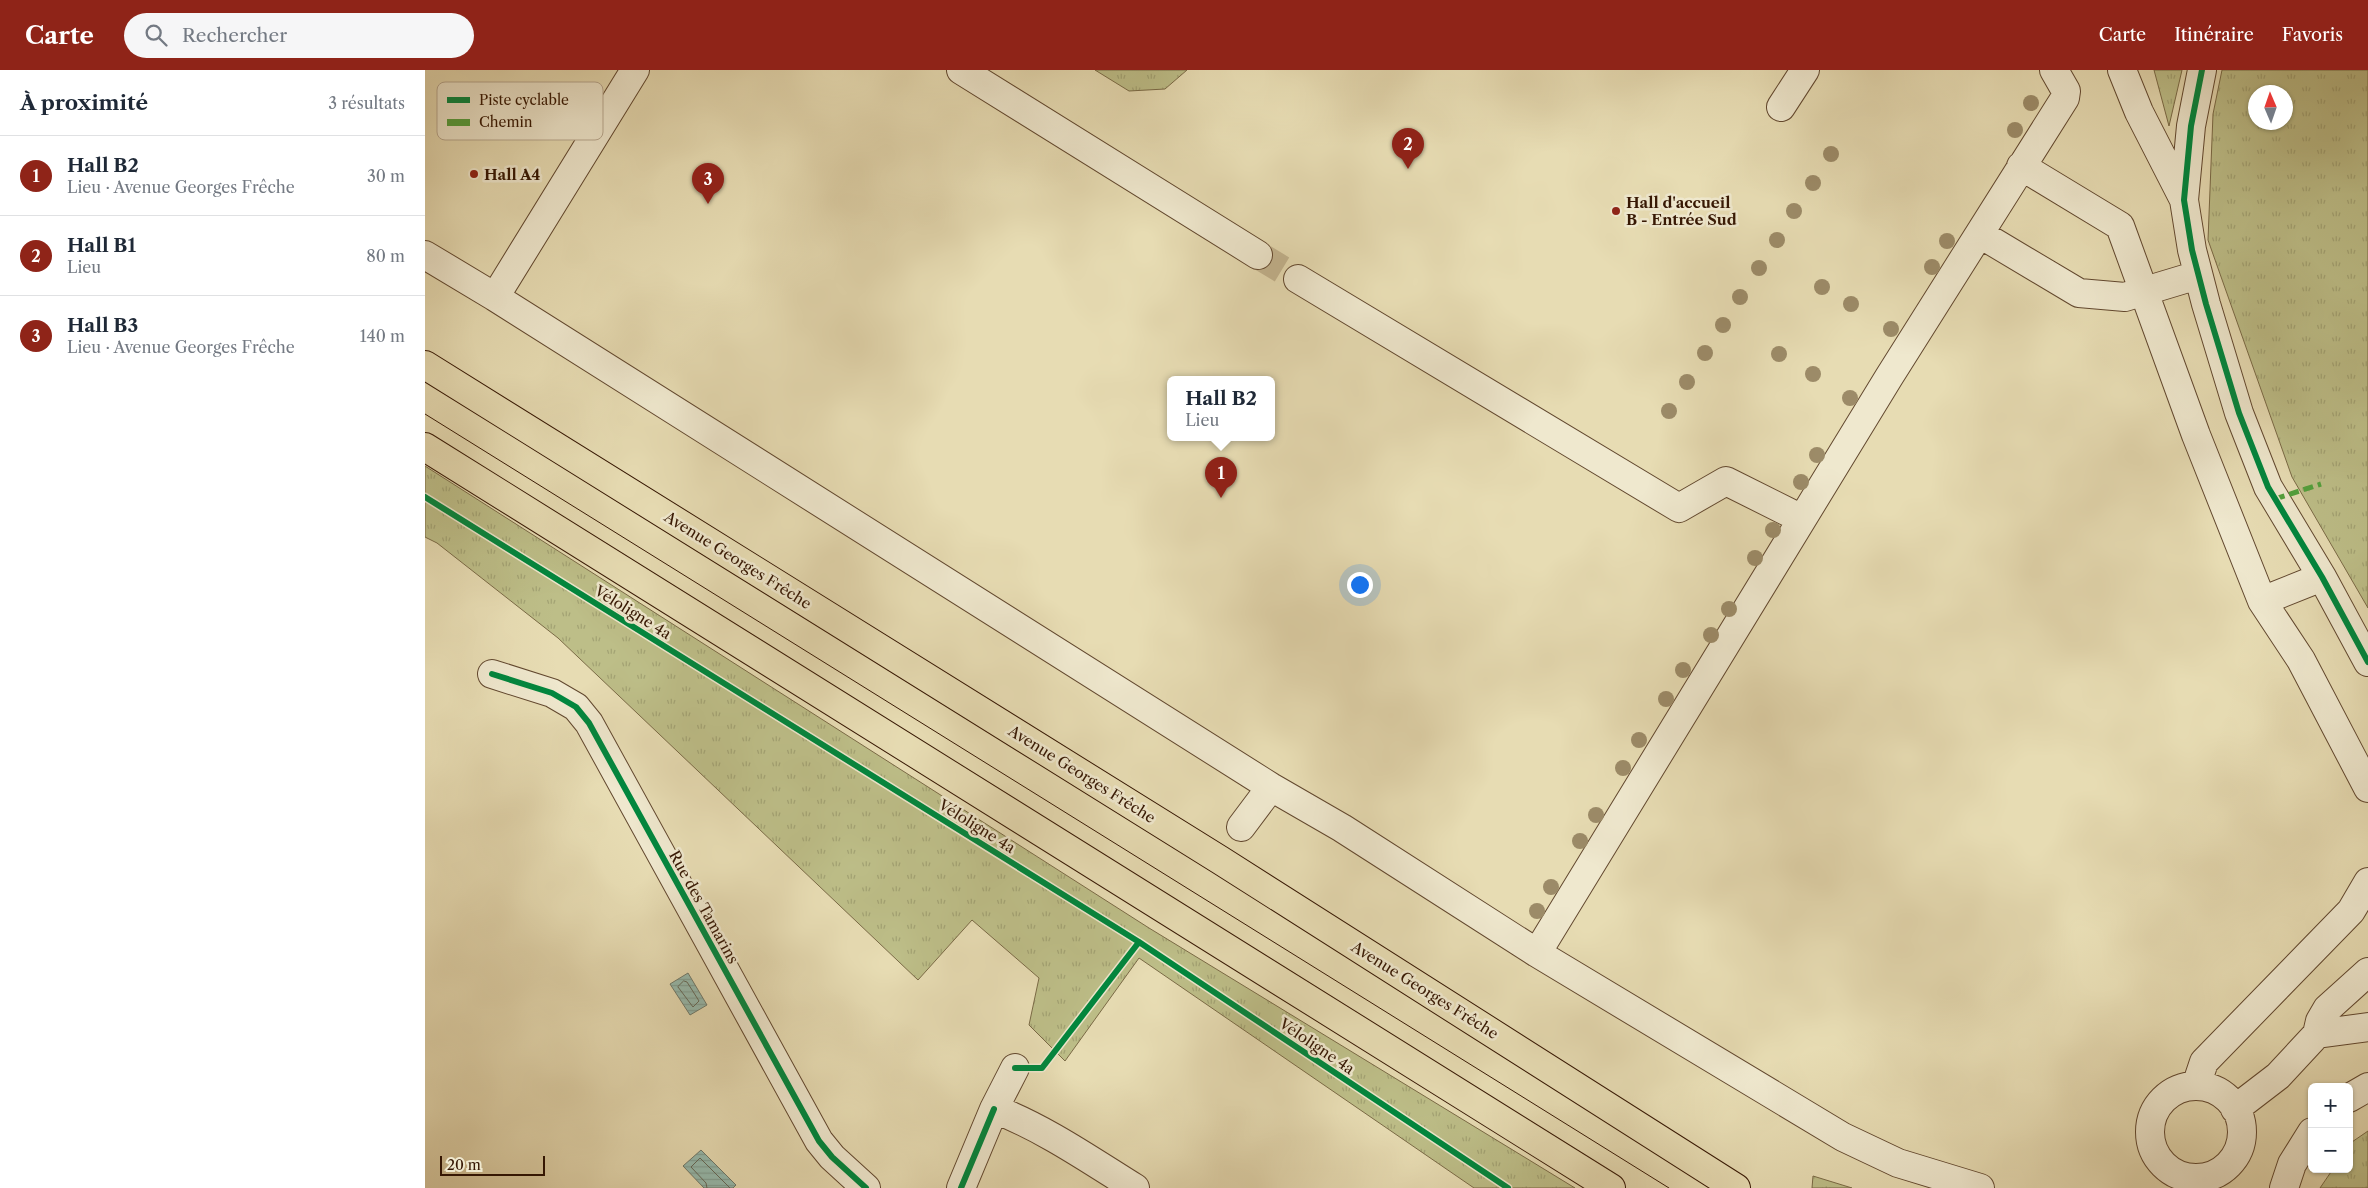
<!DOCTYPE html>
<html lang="fr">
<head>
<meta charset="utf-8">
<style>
  :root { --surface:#fff; --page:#f6f6f7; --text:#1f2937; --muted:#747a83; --line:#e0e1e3; --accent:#8f2418 }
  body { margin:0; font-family:"Libre Caslon Text",serif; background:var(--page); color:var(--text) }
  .controls { position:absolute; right:15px; bottom:15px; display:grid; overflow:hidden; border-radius:8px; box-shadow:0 1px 4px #0004 }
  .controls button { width:45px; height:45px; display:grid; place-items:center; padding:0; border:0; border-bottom:1px solid var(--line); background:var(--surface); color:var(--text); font:25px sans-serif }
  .compass { position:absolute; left:1823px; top:15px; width:45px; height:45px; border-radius:50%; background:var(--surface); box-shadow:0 1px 4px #0004; rotate:358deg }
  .scale { position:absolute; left:15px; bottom:12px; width:105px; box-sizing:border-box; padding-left:5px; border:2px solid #361703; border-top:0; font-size:14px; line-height:18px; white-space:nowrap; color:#361703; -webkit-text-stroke:4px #efe8ce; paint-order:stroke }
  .you { position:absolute; left:934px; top:514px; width:18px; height:18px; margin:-12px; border:4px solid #fff; border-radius:50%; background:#1a73e8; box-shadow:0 0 0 8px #1a73e833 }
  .badge { display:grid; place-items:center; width:32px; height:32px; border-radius:50%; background:var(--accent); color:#fff; font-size:16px; font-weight:700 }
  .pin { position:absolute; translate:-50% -41px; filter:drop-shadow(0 1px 2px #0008) }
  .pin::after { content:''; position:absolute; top:26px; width:18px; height:15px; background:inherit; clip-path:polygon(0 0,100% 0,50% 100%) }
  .popup { position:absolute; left:742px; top:306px; width:108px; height:65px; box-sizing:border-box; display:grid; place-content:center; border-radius:8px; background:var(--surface); filter:drop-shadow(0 1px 4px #0005); font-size:16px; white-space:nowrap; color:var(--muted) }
  .popup b { font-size:19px; color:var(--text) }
  .popup::after { content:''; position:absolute; left:50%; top:100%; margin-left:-10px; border:10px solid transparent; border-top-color:var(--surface) }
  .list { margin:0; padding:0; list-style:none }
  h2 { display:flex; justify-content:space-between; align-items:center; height:65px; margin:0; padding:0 20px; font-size:21px }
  h2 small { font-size:16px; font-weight:400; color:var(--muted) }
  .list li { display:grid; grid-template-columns:32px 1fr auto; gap:15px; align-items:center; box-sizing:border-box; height:80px; padding:0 20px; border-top:1px solid var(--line) }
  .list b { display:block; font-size:19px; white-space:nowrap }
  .list p { margin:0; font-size:16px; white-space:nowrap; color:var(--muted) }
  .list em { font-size:16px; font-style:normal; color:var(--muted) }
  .icon { flex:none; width:28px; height:28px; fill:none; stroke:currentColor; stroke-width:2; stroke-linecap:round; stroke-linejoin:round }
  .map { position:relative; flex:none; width:1943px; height:1118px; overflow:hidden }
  header { display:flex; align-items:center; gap:30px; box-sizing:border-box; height:70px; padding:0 25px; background:var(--accent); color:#fff }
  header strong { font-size:24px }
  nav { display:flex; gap:28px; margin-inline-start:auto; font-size:18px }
  .search { width:350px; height:45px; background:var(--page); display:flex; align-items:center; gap:12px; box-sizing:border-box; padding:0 18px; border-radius:28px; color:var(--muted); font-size:19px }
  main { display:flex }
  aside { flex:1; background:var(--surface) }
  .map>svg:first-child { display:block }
  .grass { fill:url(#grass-tufts); stroke:#7a6a46; fill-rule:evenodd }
  .water { fill:url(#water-rules); stroke:#70796a }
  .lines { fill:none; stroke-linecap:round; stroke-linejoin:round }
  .shore { stroke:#666958; stroke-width:1 }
  .minor-tunnel { stroke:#c4b590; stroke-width:28; stroke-dasharray:28 14; stroke-linecap:butt }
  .minor-casing { stroke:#62482f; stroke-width:30 }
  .major-casing { stroke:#361703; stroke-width:30 }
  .minor { stroke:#efe8ce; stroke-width:28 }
  .major { stroke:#e7dcb3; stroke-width:28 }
  .tram { stroke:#361703; stroke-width:1 }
  .quiet { stroke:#53a13d; stroke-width:5; stroke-dasharray:10 5; stroke-linecap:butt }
  .cycleway-casing { stroke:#efe8ce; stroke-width:9 }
  .cycleway { stroke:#00873e; stroke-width:6 }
  .tree { fill:#9c8b68 }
  .poi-dot { fill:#8f2418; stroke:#efe8ce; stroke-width:2 }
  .labels { text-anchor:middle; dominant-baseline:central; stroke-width:5; stroke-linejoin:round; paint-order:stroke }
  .poi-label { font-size:15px; font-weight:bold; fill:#361703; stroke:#efe8ce; text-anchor:start }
  .street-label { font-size:15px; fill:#361703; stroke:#efe8ce }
  .key { fill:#efe8ce; stroke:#b8a991; stroke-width:1 }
  .key-label { font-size:14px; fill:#361703 }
</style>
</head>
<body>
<header>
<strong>Carte</strong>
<div class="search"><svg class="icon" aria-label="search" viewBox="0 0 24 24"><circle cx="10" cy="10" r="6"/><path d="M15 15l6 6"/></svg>Rechercher</div>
<nav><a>Carte</a><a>Itinéraire</a><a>Favoris</a></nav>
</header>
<main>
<aside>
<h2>À proximité<small>3 résultats</small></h2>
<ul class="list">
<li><span class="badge">1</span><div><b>Hall B2</b><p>Lieu · Avenue Georges Frêche</p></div><em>30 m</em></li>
<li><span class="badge">2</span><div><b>Hall B1</b><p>Lieu</p></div><em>80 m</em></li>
<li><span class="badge">3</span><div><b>Hall B3</b><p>Lieu · Avenue Georges Frêche</p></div><em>140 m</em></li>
</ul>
</aside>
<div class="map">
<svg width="1943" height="1118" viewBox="0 0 1943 1118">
  <defs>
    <pattern id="grass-tufts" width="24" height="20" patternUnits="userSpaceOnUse" patternTransform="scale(1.25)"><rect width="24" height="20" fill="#bdbe88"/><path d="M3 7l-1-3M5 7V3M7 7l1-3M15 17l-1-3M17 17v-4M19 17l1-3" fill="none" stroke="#a3a374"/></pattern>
    <pattern id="water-rules" width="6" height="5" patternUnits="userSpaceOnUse" patternTransform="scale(1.25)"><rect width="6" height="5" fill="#97bbae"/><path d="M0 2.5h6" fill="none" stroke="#83a094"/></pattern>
  </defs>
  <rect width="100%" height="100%" fill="#e7dcb3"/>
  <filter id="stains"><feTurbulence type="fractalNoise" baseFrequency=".004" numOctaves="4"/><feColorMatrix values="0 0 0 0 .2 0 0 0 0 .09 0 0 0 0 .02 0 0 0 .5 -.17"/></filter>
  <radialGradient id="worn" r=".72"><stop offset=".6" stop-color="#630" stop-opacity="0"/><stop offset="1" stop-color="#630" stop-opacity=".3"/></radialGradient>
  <path class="grass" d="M 670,0 L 762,0 L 740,19 L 704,21 Z
    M 1729,0 L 1757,0 L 1744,56 Z
    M 1797,0 L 1943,0 L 1943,538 L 1867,407 L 1783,170 L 1788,44 ZM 1830,22 L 1860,22 L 1860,52 L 1830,52 Z
    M 0,396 L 724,858 L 1150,1118 L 1049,1118 L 714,888 L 640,991 L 604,955 L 614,908 L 547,850 L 493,910 L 133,568 L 12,473 L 0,467 Z
    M 1943,1061 L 1943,1118 L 1895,1118 L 1908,1099 L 1924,1099 L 1924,1074 Z
    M 1388,1106 L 1427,1118 L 1387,1118 Z"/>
  <path class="water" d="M 263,903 L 282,935 L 265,945 L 245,914 Z
    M 276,1080 L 311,1115 L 308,1118 L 279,1118 L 258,1096 Z"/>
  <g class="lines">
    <path class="shore" d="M 259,911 L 262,912 L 274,931 L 268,937 L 253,917 Z
      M 282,1118 L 281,1113 L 266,1097 L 275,1088 L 305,1118"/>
    <path class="minor-tunnel" d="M 833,185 L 873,209"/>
    <g class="minor-casing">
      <path id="minor" d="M 536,0 L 833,185
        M 1697,0 L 1714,42 L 1758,128
        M 1777,0 L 1766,56 L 1759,130 L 1767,180 L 1781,234 L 1814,343 L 1843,417 L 1897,507 L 1943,592
        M 1356,37 L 1380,0
        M 1596,96 L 1695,156 L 1771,365 L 1837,531 L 1876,590 L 1943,718
        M 1555,164 L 1654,223 L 1700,227 L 1773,205
        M 0,185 L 70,227 L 210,0
        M 873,209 L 1254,438 L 1301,411 L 1377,449
        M 70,227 L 846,717 L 917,758 L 1112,883 L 1418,1067 L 1473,1093 L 1555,1118
        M 1837,531 L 1897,507
        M 67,604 L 127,623 L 151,637 L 164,653 L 394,1071 L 407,1087 L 441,1118
        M 816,757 L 846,717
        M 1112,883 L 1464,307 L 1640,28 L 1641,21 L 1629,0
        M 1892,964 L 1943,957
        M 1771,1016 L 1779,992 L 1926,841 L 1943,812
        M1725 1062a46 46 0 1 1 92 0a46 46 0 1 1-92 0Z
        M 1924,1028 L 1943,1017
        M 569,1039 C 619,1058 665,1090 710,1118
        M 1810,1039 L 1853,1006 L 1892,964 L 1895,951 L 1902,939 L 1943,902
        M 536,1118 L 569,1039 L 590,998
        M 1859,1118 L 1867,1094 L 1887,1062"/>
    </g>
    <g class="major-casing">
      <path id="major" d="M 0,295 L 795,790 L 1311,1118
        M 0,377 L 1186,1118"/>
    </g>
    <use href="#minor" class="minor"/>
    <use href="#major" class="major"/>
    <path class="tram" d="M 0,344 L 1244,1118"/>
    <path class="quiet" d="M 1850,429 L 1896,414"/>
    <g class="cycleway-casing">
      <path id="cycleway" d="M 1777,0 L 1766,56 L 1759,130 L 1767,180 L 1781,234 L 1814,343 L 1843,417 L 1897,507 L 1943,592
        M 0,427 L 714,872 L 1083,1118
        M 67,604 L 127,623 L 151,637 L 164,653 L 394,1071 L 407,1087 L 441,1118
        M 590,998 L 617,998 L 714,872
        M 536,1118 L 569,1039"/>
    </g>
    <use href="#cycleway" class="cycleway"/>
  </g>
  <g class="tree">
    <circle cx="1606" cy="33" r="8"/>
    <circle cx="1590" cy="60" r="8"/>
    <circle cx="1406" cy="84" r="8"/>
    <circle cx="1388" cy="113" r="8"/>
    <circle cx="1369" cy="141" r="8"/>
    <circle cx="1352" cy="170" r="8"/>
    <circle cx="1522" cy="171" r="8"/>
    <circle cx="1507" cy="197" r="8"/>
    <circle cx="1334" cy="198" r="8"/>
    <circle cx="1397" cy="217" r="8"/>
    <circle cx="1315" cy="227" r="8"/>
    <circle cx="1426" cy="234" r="8"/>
    <circle cx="1298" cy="255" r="8"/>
    <circle cx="1466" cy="259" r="8"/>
    <circle cx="1280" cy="283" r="8"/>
    <circle cx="1354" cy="284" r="8"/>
    <circle cx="1388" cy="304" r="8"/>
    <circle cx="1262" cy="312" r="8"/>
    <circle cx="1425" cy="328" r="8"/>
    <circle cx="1244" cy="341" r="8"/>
    <circle cx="1392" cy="385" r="8"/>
    <circle cx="1376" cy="412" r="8"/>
    <circle cx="1348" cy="460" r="8"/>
    <circle cx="1330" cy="488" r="8"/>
    <circle cx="1304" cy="539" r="8"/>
    <circle cx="1286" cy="565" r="8"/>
    <circle cx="1258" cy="600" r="8"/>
    <circle cx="1241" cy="629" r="8"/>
    <circle cx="1214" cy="670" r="8"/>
    <circle cx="1198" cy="698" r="8"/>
    <circle cx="1171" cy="745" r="8"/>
    <circle cx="1155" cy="771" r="8"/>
    <circle cx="1126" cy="817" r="8"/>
    <circle cx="1112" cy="841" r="8"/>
  </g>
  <g class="poi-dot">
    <circle cx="49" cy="104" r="5"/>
    <circle cx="1191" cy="141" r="5"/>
  </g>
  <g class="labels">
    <g class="poi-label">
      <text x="59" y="104">Hall A4</text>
      <text x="1201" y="132">Hall d'accueil<tspan x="1201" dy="17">B - Entrée Sud</tspan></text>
    </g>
    <g class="street-label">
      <text transform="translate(313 490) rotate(32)">Avenue Georges Frêche</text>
      <text transform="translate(208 542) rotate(32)">Véloligne 4a</text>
      <text transform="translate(657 704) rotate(32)">Avenue Georges Frêche</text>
      <text transform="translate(552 756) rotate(32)">Véloligne 4a</text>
      <text transform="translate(279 837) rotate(61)">Rue des Tamarins</text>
      <text transform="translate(1000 920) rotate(32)">Avenue Georges Frêche</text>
      <text transform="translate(892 976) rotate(34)">Véloligne 4a</text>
    </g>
  </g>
  <rect x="12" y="12" width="166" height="58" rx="8" class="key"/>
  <rect x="22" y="27" width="23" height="6" fill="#00873e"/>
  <rect x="22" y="49" width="23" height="7" fill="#53a13d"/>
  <g class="key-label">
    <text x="54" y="35">Piste cyclable</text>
    <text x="54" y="57">Chemin</text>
  </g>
  <rect width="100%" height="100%" filter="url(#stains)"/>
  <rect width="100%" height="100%" fill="url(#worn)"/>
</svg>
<div class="controls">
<button>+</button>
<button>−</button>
</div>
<svg class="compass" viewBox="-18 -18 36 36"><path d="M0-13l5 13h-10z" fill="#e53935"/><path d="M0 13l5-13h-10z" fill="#747a83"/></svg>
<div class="scale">20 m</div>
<div class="you"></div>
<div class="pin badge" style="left:796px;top:428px">1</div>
<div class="popup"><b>Hall B2</b>Lieu</div>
<div class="pin badge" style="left:983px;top:99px">2</div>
<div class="pin badge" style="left:283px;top:134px">3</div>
</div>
</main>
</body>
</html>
